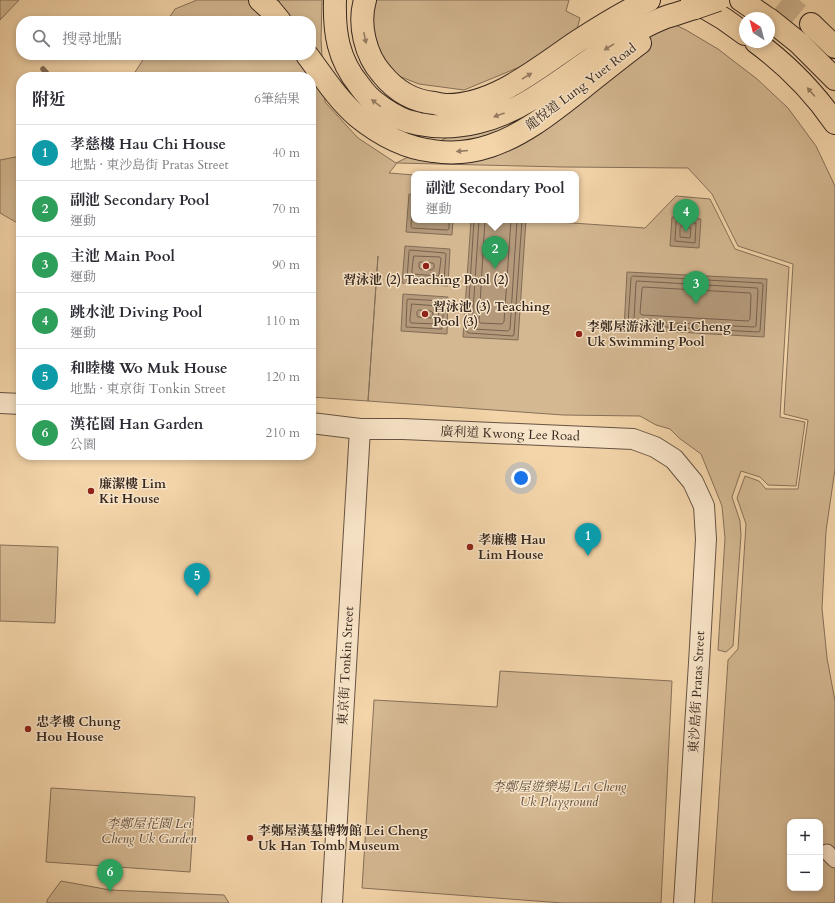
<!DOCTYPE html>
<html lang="zh-TW">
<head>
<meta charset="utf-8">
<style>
  :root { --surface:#fff; --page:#f7f7f7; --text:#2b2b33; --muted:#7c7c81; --line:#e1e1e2; --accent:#7c3aed }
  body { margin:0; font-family:Cardo,"Noto Serif TC",serif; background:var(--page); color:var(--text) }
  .controls { position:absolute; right:12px; bottom:12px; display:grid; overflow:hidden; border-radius:8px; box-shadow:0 2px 6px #0003 }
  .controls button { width:36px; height:36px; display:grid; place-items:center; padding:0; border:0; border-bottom:1px solid var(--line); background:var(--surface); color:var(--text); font:20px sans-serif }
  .compass { position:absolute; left:739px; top:12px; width:36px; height:36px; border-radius:50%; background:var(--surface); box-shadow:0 2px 6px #0003; rotate:324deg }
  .you { position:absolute; left:521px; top:478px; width:14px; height:14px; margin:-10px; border:3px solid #fff; border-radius:50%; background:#1a73e8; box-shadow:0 0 0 6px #1a73e833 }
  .badge { display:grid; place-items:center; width:26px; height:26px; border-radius:50%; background:var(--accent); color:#fff; font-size:13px; font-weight:700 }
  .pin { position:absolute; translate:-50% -33px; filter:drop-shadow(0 1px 2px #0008) }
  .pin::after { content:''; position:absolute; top:21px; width:14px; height:12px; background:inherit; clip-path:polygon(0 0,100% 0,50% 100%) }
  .popup { position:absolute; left:411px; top:171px; width:168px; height:52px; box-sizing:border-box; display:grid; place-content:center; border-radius:8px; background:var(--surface); filter:drop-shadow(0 1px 3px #0005); font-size:13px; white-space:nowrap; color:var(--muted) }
  .popup b { font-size:15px; color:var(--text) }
  .popup::after { content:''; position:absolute; left:50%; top:100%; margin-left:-8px; border:8px solid transparent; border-top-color:var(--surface) }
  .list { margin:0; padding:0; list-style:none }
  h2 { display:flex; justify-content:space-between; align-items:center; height:52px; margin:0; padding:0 16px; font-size:17px }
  h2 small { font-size:13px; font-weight:400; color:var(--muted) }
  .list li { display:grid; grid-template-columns:26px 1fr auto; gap:12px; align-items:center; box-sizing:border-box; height:56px; padding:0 16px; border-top:1px solid var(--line) }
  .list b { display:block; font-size:15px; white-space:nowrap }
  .list p { margin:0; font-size:13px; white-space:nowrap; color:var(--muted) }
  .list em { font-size:13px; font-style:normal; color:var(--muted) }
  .icon { flex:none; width:22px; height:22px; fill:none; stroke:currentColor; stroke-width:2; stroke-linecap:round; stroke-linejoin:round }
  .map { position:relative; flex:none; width:835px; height:903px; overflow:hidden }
  .search { position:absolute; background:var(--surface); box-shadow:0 2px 6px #0003; left:16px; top:16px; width:300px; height:44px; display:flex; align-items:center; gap:10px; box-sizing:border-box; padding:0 14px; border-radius:16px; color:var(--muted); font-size:15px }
  .panel { position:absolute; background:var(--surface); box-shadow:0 2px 6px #0003; left:16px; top:72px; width:300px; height:388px; border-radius:16px }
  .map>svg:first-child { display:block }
  .green { fill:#d4b892; stroke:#867058; fill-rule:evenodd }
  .water { fill:#b49a7b; stroke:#826c56 }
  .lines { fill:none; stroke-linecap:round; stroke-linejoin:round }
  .shore { stroke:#76614d; stroke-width:1 }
  .stream { stroke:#826c56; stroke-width:5.5 }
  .primary-tunnel { stroke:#ceb28e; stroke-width:22; stroke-dasharray:22 11; stroke-linecap:butt }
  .pedestrian-casing { stroke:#665342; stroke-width:17 }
  .minor-casing { stroke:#665342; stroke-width:22 }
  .primary-casing { stroke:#37281f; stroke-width:24 }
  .pedestrian { stroke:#f8e4c8; stroke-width:15 }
  .minor { stroke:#f8e4c8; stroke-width:20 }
  .primary { stroke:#f4d5aa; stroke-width:22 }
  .primary-bridge-casing { stroke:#37281f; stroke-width:24; stroke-linecap:butt }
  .primary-bridge { stroke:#f4d5aa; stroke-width:22 }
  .oneway { fill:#967e64 }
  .poi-dot { fill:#8f2418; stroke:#f8e4c8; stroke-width:1.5 }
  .labels { text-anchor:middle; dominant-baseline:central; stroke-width:3; stroke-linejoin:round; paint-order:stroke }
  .street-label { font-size:13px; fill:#37281f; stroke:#f8e4c8 }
  .poi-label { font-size:13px; font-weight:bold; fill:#37281f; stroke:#f8e4c8; text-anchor:start }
  .park-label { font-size:13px; font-style:italic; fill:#5e4c3c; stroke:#f8e4c8 }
</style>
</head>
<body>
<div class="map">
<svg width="835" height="903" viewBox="0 0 835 903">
  <rect width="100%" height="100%" fill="#f4d5aa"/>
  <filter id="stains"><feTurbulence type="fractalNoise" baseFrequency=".005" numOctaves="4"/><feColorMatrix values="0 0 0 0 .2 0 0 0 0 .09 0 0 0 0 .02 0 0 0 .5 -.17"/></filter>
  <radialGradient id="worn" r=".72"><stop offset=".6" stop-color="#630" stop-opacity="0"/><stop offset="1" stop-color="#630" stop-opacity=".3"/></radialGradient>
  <path class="green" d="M 0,0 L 19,0 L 0,20 Z
    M 197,0 L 322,0 L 321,40 L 325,102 L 358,138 L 396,163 L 586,68 L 653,14 L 686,30 L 718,49 L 757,79 L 788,108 L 816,146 L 835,186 L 835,469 L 826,531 L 822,608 L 827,658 L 835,701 L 835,903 L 712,903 L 728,660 L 738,649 L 746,524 L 737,498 L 745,476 L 759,481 L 766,489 L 798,489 L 808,420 L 784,414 L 793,264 L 738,246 L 712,194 L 688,168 L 563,167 L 397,163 L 389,173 L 414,175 L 414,220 L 556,220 L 558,222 L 645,228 L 676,196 L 710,199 L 735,249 L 789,267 L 780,417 L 805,422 L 796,486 L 768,485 L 760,477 L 741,471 L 732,497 L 740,521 L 741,535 L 733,646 L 726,652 L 718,650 L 725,538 L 722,506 L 716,491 L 701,454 L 679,438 L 670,429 L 656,425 L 640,416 L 563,415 L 368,401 L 378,256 L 368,401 L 311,397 L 311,77 L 132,77 L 146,55 L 311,55 L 311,21 L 167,21 L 175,9 ZM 790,822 L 820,822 L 820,888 L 790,888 Z
    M 354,0 L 569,0 L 566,11 L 580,18 L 577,29 L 522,66 L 464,90 L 419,84 L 396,75 L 359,47 Z
    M 21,156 L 21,225 L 0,213 L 0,160 Z
    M 0,545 L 58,547 L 55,623 L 0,621 Z
    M 500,671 L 672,681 L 661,903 L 563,903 L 362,888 L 374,700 L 497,707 Z
    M 51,788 L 195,797 L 190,872 L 46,862 Z
    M 61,881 L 110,890 L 224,895 L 229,903 L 47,903 L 47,900 Z"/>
  <path class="water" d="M 409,194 L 414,195 L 414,220 L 453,220 L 452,235 L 406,232 Z
    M 672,217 L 701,219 L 699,248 L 670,246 Z
    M 471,220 L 526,220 L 518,340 L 463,337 Z
    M 405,246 L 450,249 L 448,286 L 402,283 Z
    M 627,272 L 767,279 L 764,337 L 624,329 Z
    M 403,294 L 448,297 L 447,334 L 401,331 Z"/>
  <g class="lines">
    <path class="shore" d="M 414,199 L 413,200 L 411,226 L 412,228 L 447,230 L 449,229 L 449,220
      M 474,220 L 467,332 L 469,333 L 513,336 L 514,334 L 522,220
      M 479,220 L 472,327 L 474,329 L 508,331 L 510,329 L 517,220
      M 485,220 L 479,321 L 480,323 L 502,324 L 504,322 L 511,220
      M 677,221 L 696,223 L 695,243 L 675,241 L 676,223 Z
      M 682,226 L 691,228 L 690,238 L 680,237 L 680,228 Z
      M 410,250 L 445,253 L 446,254 L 444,281 L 442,281 L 407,279 L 409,252 Z
      M 414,256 L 440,257 L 441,259 L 439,275 L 438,276 L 413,274 L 412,272 Z
      M 421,262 L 433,263 L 434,264 L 434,268 L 432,270 L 420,269 L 419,267 L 419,263 Z
      M 633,276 L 762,283 L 763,285 L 760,331 L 758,332 L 630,325 L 628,323 L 631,278 Z
      M 637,281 L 757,288 L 758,290 L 756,326 L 754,327 L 635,321 L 634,319 L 636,283 Z
      M 643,287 L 750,293 L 751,295 L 750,319 L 748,321 L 642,315 L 640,313 L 642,289 Z
      M 408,299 L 443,301 L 444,303 L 442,329 L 441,329 L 406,327 L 407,301 Z
      M 412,304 L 438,306 L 439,307 L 438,323 L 436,324 L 411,323 L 410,321 Z
      M 419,310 L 431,311 L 433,313 L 432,317 L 431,318 L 418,317 L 417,315 L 417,312 Z"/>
    <path class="stream" d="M 43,69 L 50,77"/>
    <path class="primary-tunnel" d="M 782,0 L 811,24"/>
    <g class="pedestrian-casing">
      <path id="pedestrian" d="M 827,852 L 835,860"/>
    </g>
    <g class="minor-casing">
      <path id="minor" d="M 0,403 L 21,404
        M 311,423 L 360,429 L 403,429 L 633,439 L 655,447 L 674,459 L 693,482 L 704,506 L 706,539 L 699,663 L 684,903
        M 332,903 L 360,429"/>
    </g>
    <g class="primary-casing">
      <path id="primary" d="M 260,0 L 271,10 L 280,21
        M 335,0 C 334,33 338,59 359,85 C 364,92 369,98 376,103 C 385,110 396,117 407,121 C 411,122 415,123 419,124 C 458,132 498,120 532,99 C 559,83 585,62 612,45 C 630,35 647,24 666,17 C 676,14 685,11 695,8
        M 365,0 C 358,24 365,55 382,74 C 395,90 413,101 434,103 C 438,104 442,105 446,105 C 494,106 539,67 578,41 C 601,26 624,12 649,0
        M 692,0 L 724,19 L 745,34
        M 741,0 L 767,18
        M 769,19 L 799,43 L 835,79
        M 811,24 L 835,47
        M 756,42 C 787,65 813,91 835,123
        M 307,55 C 323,76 337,99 357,116 C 379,134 405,148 433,151 C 452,154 472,152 490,146 C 524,135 553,111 580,90 C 600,74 620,58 640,43"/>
    </g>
    <use href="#pedestrian" class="pedestrian"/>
    <use href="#minor" class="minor"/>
    <use href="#primary" class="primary"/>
    <g class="primary-bridge-casing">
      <path id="primary-bridge" d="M 695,8 L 718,0"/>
    </g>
    <use href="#primary-bridge" class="primary-bridge"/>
  </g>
  <defs><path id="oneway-solid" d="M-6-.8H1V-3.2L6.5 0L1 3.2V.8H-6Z"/></defs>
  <g class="oneway">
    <use href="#oneway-solid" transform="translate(365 38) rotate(78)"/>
    <use href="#oneway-solid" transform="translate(609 47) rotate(148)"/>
    <use href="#oneway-solid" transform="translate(527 76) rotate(-31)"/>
    <use href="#oneway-solid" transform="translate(811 92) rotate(-131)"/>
    <use href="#oneway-solid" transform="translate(376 103) rotate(-143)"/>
    <use href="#oneway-solid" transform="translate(499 115) rotate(160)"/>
    <use href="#oneway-solid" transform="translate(462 151) rotate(175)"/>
  </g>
  <g class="poi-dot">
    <circle cx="426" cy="266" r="4"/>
    <circle cx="425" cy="314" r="4"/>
    <circle cx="579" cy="334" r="4"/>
    <circle cx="91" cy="491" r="4"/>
    <circle cx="470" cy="547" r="4"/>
    <circle cx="28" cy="729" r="4"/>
    <circle cx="250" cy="838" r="4"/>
  </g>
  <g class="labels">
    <g class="street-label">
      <text transform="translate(581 87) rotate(-37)">龍悅道 Lung Yuet Road</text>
      <text transform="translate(510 434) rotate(2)">廣利道 Kwong Lee Road</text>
      <text transform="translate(346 666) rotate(-87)">東京街 Tonkin Street</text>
      <text transform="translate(697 692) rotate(-87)">東沙島街 Pratas Street</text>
    </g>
    <g class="poi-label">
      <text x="426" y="280" text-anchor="middle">習泳池 (2) Teaching Pool (2)</text>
      <text x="433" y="307">習泳池 (3) Teaching<tspan x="433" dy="15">Pool (3)</tspan></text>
      <text x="587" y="327">李鄭屋游泳池 Lei Cheng<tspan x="587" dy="15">Uk Swimming Pool</tspan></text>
      <text x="99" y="484">廉潔樓 Lim<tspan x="99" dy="15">Kit House</tspan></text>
      <text x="478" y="540">孝廉樓 Hau<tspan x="478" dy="15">Lim House</tspan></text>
      <text x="36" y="722">忠孝樓 Chung<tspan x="36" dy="15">Hou House</tspan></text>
      <text x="258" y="831">李鄭屋漢墓博物館 Lei Cheng<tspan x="258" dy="15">Uk Han Tomb Museum</tspan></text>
    </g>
    <g class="park-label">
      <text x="559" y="787">李鄭屋遊樂場 Lei Cheng<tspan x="559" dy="15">Uk Playground</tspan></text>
      <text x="149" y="824">李鄭屋花園 Lei<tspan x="149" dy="15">Cheng Uk Garden</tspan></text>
    </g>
  </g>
  <rect width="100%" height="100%" filter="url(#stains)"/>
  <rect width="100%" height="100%" fill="url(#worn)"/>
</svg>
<div class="controls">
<button>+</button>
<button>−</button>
</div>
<svg class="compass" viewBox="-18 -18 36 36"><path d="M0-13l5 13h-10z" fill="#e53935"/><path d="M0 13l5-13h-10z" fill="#7c7c81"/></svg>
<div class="you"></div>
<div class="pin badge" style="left:588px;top:556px;background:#0f9aa8">1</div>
<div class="pin badge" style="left:495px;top:269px;background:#2e9e5b">2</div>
<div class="popup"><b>副池 Secondary Pool</b>運動</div>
<div class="pin badge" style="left:696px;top:304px;background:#2e9e5b">3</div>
<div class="pin badge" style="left:686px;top:232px;background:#2e9e5b">4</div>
<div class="pin badge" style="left:197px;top:596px;background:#0f9aa8">5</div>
<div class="pin badge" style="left:110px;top:892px;background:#2e9e5b">6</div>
<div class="search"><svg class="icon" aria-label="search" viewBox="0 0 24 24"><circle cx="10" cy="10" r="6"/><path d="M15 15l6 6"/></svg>搜尋地點</div>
<section class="panel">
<h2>附近<small>6筆結果</small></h2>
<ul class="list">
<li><span class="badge" style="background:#0f9aa8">1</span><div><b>孝慈樓 Hau Chi House</b><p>地點 · 東沙島街 Pratas Street</p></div><em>40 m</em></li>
<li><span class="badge" style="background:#2e9e5b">2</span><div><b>副池 Secondary Pool</b><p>運動</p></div><em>70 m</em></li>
<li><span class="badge" style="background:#2e9e5b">3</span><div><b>主池 Main Pool</b><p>運動</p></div><em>90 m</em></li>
<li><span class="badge" style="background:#2e9e5b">4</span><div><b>跳水池 Diving Pool</b><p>運動</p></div><em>110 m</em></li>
<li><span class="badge" style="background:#0f9aa8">5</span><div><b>和睦樓 Wo Muk House</b><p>地點 · 東京街 Tonkin Street</p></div><em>120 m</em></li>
<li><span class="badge" style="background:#2e9e5b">6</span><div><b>漢花園 Han Garden</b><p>公園</p></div><em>210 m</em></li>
</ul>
</section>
</div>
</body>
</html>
